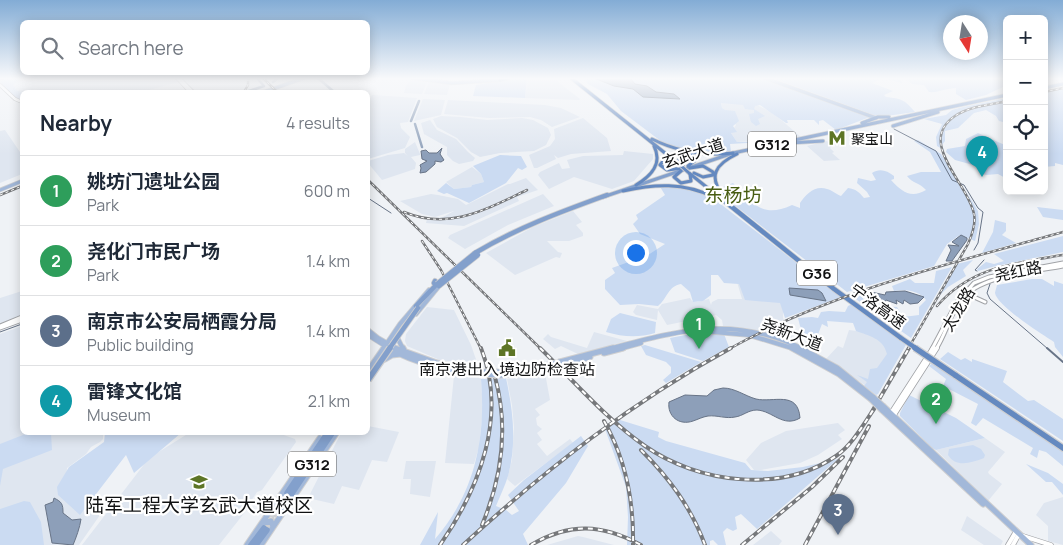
<!DOCTYPE html>
<html lang="en">
<head>
<meta charset="utf-8">
<style>
  :root { --surface:#fff; --page:#f6f6f7; --text:#1f2937; --muted:#747a83; --line:#e0e1e3; --accent:#7c3aed }
  body { margin:0; font-family:Manrope,"Noto Sans SC",sans-serif; background:var(--page); color:var(--text) }
  .controls { position:absolute; right:15px; top:15px; display:grid; overflow:hidden; border-radius:8px; box-shadow:0 2px 12px #0003 }
  .controls button { width:45px; height:45px; display:grid; place-items:center; padding:0; border:0; border-bottom:1px solid var(--line); background:var(--surface); color:var(--text); font:25px sans-serif }
  .compass { position:absolute; left:943px; top:15px; width:45px; height:45px; border-radius:50%; background:var(--surface); box-shadow:0 2px 12px #0003; rotate:168deg }
  .you { position:absolute; left:635px; top:252px; width:18px; height:18px; margin:-12px; border:4px solid #fff; border-radius:50%; background:#1a73e8; box-shadow:0 0 0 8px #1a73e833 }
  .badge { display:grid; place-items:center; width:32px; height:32px; border-radius:50%; background:var(--accent); color:#fff; font-size:16px; font-weight:700 }
  .pin { position:absolute; translate:-50% -41px; filter:drop-shadow(0 1px 2px #0008) }
  .pin::after { content:''; position:absolute; top:26px; width:18px; height:15px; background:inherit; clip-path:polygon(0 0,100% 0,50% 100%) }
  .list { margin:0; padding:0; list-style:none }
  h2 { display:flex; justify-content:space-between; align-items:center; height:65px; margin:0; padding:0 20px; font-size:21px }
  h2 small { font-size:16px; font-weight:400; color:var(--muted) }
  .list li { display:grid; grid-template-columns:32px 1fr auto; gap:15px; align-items:center; box-sizing:border-box; height:70px; padding:0 20px; border-top:1px solid var(--line) }
  .list b { display:block; font-size:19px; white-space:nowrap }
  .list p { margin:0; font-size:16px; white-space:nowrap; color:var(--muted) }
  .list em { font-size:16px; font-style:normal; color:var(--muted) }
  .icon { flex:none; width:28px; height:28px; fill:none; stroke:currentColor; stroke-width:2; stroke-linecap:round; stroke-linejoin:round }
  .map { position:relative; flex:none; width:1063px; height:545px; overflow:hidden }
  .search { position:absolute; background:var(--surface); box-shadow:0 2px 12px #0003; left:20px; top:20px; width:350px; height:55px; display:flex; align-items:center; gap:12px; box-sizing:border-box; padding:0 18px; border-radius:8px; color:var(--muted); font-size:19px }
  .panel { position:absolute; background:var(--surface); box-shadow:0 2px 12px #0003; left:20px; top:90px; width:350px; height:345px; border-radius:8px }
  .map>svg:first-child { display:block }
  .built { fill:#dfe6f0 }
  .green { fill:#cbdbf2 }
  .water { fill:#8d9fb9; stroke:#687487 }
  .lines { fill:none; stroke-linecap:round; stroke-linejoin:round }
  .stream-far1 { stroke:#687487; stroke-width:1 }
  .stream { stroke:#687487; stroke-width:2 }
  .river { stroke:#8d9fb9; stroke-width:2.5 }
  .trunk-tunnel { stroke:#ced0d4; stroke-width:5.5; stroke-dasharray:5.5 2.5; stroke-linecap:butt }
  .secondary-far2-casing { stroke:#a1a3a7; stroke-width:4 }
  .secondary-far1-casing { stroke:#a1a3a7; stroke-width:5 }
  .secondary-casing { stroke:#a1a3a7; stroke-width:5.5 }
  .primary-far2-casing { stroke:#cfcfd0; stroke-width:4.5 }
  .primary-far1-casing { stroke:#cfcfd0; stroke-width:5.5 }
  .primary-casing { stroke:#cfcfd0; stroke-width:7 }
  .trunk-far2-casing { stroke:#cfcfd0; stroke-width:4.5 }
  .trunk-far1-casing { stroke:#cfcfd0; stroke-width:6 }
  .trunk-casing { stroke:#cfcfd0; stroke-width:8 }
  .motorway-far2-casing { stroke:#cfcfd0; stroke-width:4.5 }
  .motorway-far1-casing { stroke:#cfcfd0; stroke-width:6 }
  .motorway-casing { stroke:#cfcfd0; stroke-width:8 }
  .secondary-far2 { stroke:#fff; stroke-width:2.5 }
  .secondary-far1 { stroke:#fff; stroke-width:3 }
  .secondary { stroke:#fff; stroke-width:4 }
  .primary-far2 { stroke:#a2b8d9; stroke-width:3 }
  .primary-far1 { stroke:#a2b8d9; stroke-width:4 }
  .primary { stroke:#a2b8d9; stroke-width:5 }
  .trunk-far2 { stroke:#83a0cc; stroke-width:3 }
  .trunk-far1 { stroke:#83a0cc; stroke-width:4.5 }
  .trunk { stroke:#83a0cc; stroke-width:5.5 }
  .motorway-far2 { stroke:#6489c0; stroke-width:3 }
  .motorway-far1 { stroke:#6489c0; stroke-width:4.5 }
  .motorway { stroke:#6489c0; stroke-width:5.5 }
  .rail-far1-casing { stroke:#76787b; stroke-width:2.5 }
  .rail-casing { stroke:#76787b; stroke-width:4 }
  .rail-far1 { stroke:#fff; stroke-width:1; stroke-dasharray:3; stroke-linecap:butt }
  .rail { stroke:#fff; stroke-width:2; stroke-dasharray:5; stroke-linecap:butt }
  .primary-bridge-casing { stroke:#cfcfd0; stroke-width:7; stroke-linecap:butt }
  .trunk-bridge-far1-casing { stroke:#cfcfd0; stroke-width:6; stroke-linecap:butt }
  .trunk-bridge-casing { stroke:#cfcfd0; stroke-width:8; stroke-linecap:butt }
  .motorway-bridge-far2-casing { stroke:#cfcfd0; stroke-width:4.5; stroke-linecap:butt }
  .motorway-bridge-far1-casing { stroke:#cfcfd0; stroke-width:6; stroke-linecap:butt }
  .motorway-bridge-casing { stroke:#cfcfd0; stroke-width:8; stroke-linecap:butt }
  .primary-bridge { stroke:#a2b8d9; stroke-width:5 }
  .trunk-bridge-far1 { stroke:#83a0cc; stroke-width:4.5 }
  .trunk-bridge { stroke:#83a0cc; stroke-width:5.5 }
  .motorway-bridge-far2 { stroke:#6489c0; stroke-width:3 }
  .motorway-bridge-far1 { stroke:#6489c0; stroke-width:4.5 }
  .motorway-bridge { stroke:#6489c0; stroke-width:5.5 }
  .labels { text-anchor:middle; dominant-baseline:central; stroke-width:4.5; stroke-linejoin:round; paint-order:stroke }
  .far-poi-label { font-size:14px; fill:#101112; stroke:#fff; text-anchor:start }
  .shield { fill:#fff; stroke:#585859; stroke-width:1 }
  .shield-label { font-size:15px; font-weight:bold; fill:#101112 }
  .street-label { font-size:16px; fill:#101112; stroke:#fff }
  .poi-label { font-size:16px; fill:#101112; stroke:#fff }
  .quarter-label { font-size:19px; fill:#485d13; stroke:#fff }
  .near-poi-label { font-size:19px; fill:#101112; stroke:#fff }
</style>
</head>
<body>
<div class="map">
<svg width="1063" height="545" viewBox="0 0 1063 545">
  <rect width="100%" height="100%" fill="#eff2f6"/>
  <path class="built" d="M 7,78 L 194,78 L 141,92 L 22,92 L 22,100 L 17,99 L 0,82 L 2,79 Z
    M 528,78 L 553,78 L 580,99 L 579,100 L 525,98 Z
    M 411,80 L 427,82 L 422,94 L 404,93 L 406,86 Z
    M 429,82 L 450,84 L 447,95 L 424,94 Z
    M 728,91 L 773,113 L 801,137 L 767,144 L 763,141 L 737,142 L 731,133 L 736,125 L 722,108 L 721,102 Z
    M 372,95 L 417,98 L 408,122 L 400,123 L 401,128 L 410,137 L 405,148 L 368,159 L 368,103 Z
    M 423,99 L 445,100 L 441,115 L 414,121 Z
    M 448,100 L 545,105 L 561,108 L 580,117 L 552,127 L 541,120 L 530,117 L 489,118 L 444,114 Z
    M 441,116 L 461,117 L 487,120 L 522,118 L 533,120 L 548,128 L 551,135 L 546,145 L 534,151 L 500,153 L 480,157 L 471,152 L 457,138 L 437,127 L 433,119 Z
    M 583,118 L 607,138 L 611,151 L 571,154 L 558,158 L 554,155 L 556,159 L 537,168 L 534,168 L 529,155 L 550,146 L 555,139 L 554,129 Z
    M 430,120 L 437,130 L 456,139 L 468,152 L 475,158 L 473,161 L 459,164 L 453,161 L 447,155 L 447,147 L 424,134 L 421,123 Z
    M 5,130 L 22,155 L 22,174 L 0,183 L 0,131 Z
    M 827,141 L 832,146 L 830,148 L 834,152 L 832,153 L 840,160 L 824,161 L 807,146 Z
    M 415,142 L 420,154 L 420,155 L 411,157 L 416,163 L 415,169 L 382,180 L 368,163 L 368,161 L 388,155 L 404,153 L 408,156 L 405,153 L 405,149 Z
    M 624,151 L 653,154 L 653,159 L 634,181 L 612,189 L 574,177 L 549,189 L 538,175 L 540,172 L 559,163 L 562,169 L 570,168 L 567,160 L 583,156 L 623,155 Z
    M 472,167 L 481,174 L 484,182 L 472,185 L 471,187 L 454,189 L 446,182 Z
    M 526,178 L 538,190 L 517,197 L 519,201 L 464,226 L 426,223 L 427,219 L 443,217 L 454,211 L 435,217 L 422,214 L 400,201 L 431,194 L 438,195 L 458,199 L 466,205 L 508,184 L 510,184 Z
    M 543,194 L 554,206 L 508,225 L 465,249 L 448,238 L 450,235 Z
    M 573,211 L 582,222 L 576,225 L 583,233 L 583,236 L 569,241 L 547,241 L 558,252 L 562,253 L 560,258 L 556,257 L 515,275 L 486,253 L 533,227 Z
    M 737,282 L 783,304 L 783,318 L 794,342 L 756,331 L 723,326 L 722,320 L 716,315 L 667,325 L 658,310 L 657,320 L 636,315 L 633,312 L 637,305 L 658,309 L 662,304 L 690,298 L 692,301 L 697,302 L 709,299 L 711,305 L 712,302 L 718,299 L 742,299 Z
    M 22,291 L 22,316 L 0,323 L 0,298 Z
    M 427,307 L 454,310 L 471,345 L 479,368 L 440,360 L 407,346 L 405,341 L 406,334 Z
    M 22,326 L 22,432 L 58,433 L 60,435 L 67,433 L 70,435 L 75,433 L 103,433 L 103,439 L 100,442 L 91,447 L 86,454 L 67,468 L 65,496 L 87,513 L 100,515 L 79,545 L 0,545 L 0,334 Z
    M 849,330 L 857,331 L 872,336 L 889,345 L 893,350 L 866,386 L 826,359 L 838,346 L 843,348 Z
    M 594,332 L 627,341 L 578,354 L 561,346 L 555,349 L 543,339 L 548,334 L 551,337 L 587,348 Z
    M 545,373 L 550,400 L 535,409 L 540,415 L 536,418 L 537,425 L 542,429 L 537,433 L 542,440 L 537,444 L 547,456 L 570,439 L 573,443 L 515,486 L 507,479 L 512,460 L 514,427 L 512,405 L 507,379 Z
    M 454,376 L 481,378 L 483,409 L 479,447 L 474,464 L 445,463 Z
    M 838,423 L 845,430 L 838,435 L 842,439 L 818,455 L 800,463 L 761,470 L 754,470 L 746,460 L 761,443 L 786,431 Z
    M 368,426 L 399,432 L 387,462 L 372,460 L 359,490 L 342,486 L 334,504 L 308,498 L 341,433 L 368,432 Z
    M 189,433 L 278,433 L 295,439 L 296,442 L 262,490 L 257,492 L 249,504 L 249,507 L 219,545 L 82,545 L 149,458 Z
    M 985,438 L 1005,452 L 988,472 L 989,474 L 1002,484 L 988,501 L 936,450 Z
    M 406,461 L 436,461 L 430,497 L 410,494 L 411,479 L 403,479 Z
    M 1063,497 L 1063,545 L 1048,541 L 1048,526 L 1036,515 L 1044,503 Z
    M 967,516 L 1003,541 L 1001,545 L 984,545 L 961,530 Z
    M 771,531 L 782,541 L 779,545 L 753,545 Z
    M 578,536 L 583,537 L 614,545 L 547,545 Z"/>
  <path class="green" d="M 10,78 L 20,78 L 13,85 L 17,91 L 24,92 L 22,101 L 14,97 L 0,83 L 2,80 Z
    M 520,78 L 527,78 L 525,98 L 473,96 L 476,85 Z
    M 584,78 L 761,78 L 870,117 L 836,130 L 823,120 L 819,121 L 819,125 L 814,120 L 787,120 L 788,123 L 786,123 L 760,105 L 755,106 L 754,109 L 765,116 L 758,119 L 760,124 L 756,126 L 751,122 L 749,114 L 754,113 L 754,110 L 745,109 L 743,105 L 721,103 L 722,108 L 725,110 L 735,111 L 739,121 L 733,126 L 737,132 L 731,133 L 737,142 L 764,142 L 730,144 L 731,152 L 725,154 L 687,152 L 662,142 L 621,111 L 607,94 L 588,84 Z
    M 772,78 L 901,78 L 902,83 L 882,78 L 872,83 L 893,91 L 884,95 L 886,97 C 902,99 904,99 915,112 L 879,117 Z
    M 905,78 L 1007,78 L 1007,85 L 986,95 L 966,100 L 956,94 L 956,88 C 946,88 938,93 929,92 L 924,85 L 912,84 Z
    M 1063,89 L 1063,165 L 1055,163 L 1055,166 L 1044,167 L 1044,93 Z
    M 1007,98 L 1007,100 L 984,106 L 1007,102 L 1007,123 L 999,121 L 996,116 L 986,110 L 974,113 L 958,128 L 945,131 L 945,141 L 942,145 L 944,150 L 937,146 L 936,137 L 942,124 L 924,119 L 946,115 L 952,110 L 963,107 Z
    M 978,133 L 1007,146 L 1007,179 L 998,174 L 986,175 L 983,174 L 984,168 L 955,160 L 946,152 L 947,149 L 965,146 L 966,139 Z
    M 918,140 L 941,154 L 972,201 L 978,211 L 979,224 L 975,241 L 960,235 L 947,244 L 934,266 L 847,292 L 733,204 L 718,189 L 733,183 C 752,203 762,219 792,205 L 800,208 L 800,203 C 806,194 815,185 827,189 C 832,190 836,194 841,196 L 848,188 C 856,189 859,192 864,198 L 870,197 L 867,192 L 857,183 L 858,178 L 871,181 L 876,180 L 872,173 C 879,168 887,170 894,176 L 894,179 L 891,180 C 902,192 911,199 926,190 C 920,183 912,183 907,176 L 921,172 L 941,172 L 930,152 L 914,141 Z
    M 500,155 L 521,156 L 527,167 L 522,170 L 518,168 L 506,183 L 469,203 L 447,193 L 444,194 L 437,191 L 446,183 L 454,189 L 471,187 L 472,185 L 484,182 L 481,174 L 473,166 Z
    M 659,185 L 692,190 L 714,199 L 841,297 L 785,318 L 780,303 L 745,300 L 739,284 L 724,283 L 718,275 L 711,275 L 711,295 L 703,301 L 693,302 L 690,292 L 681,284 C 668,286 667,299 658,306 L 639,304 L 620,305 L 605,289 L 605,280 L 615,273 L 612,268 L 648,255 L 665,244 L 640,234 L 633,224 L 638,219 L 636,215 L 665,195 Z
    M 1037,207 L 1063,210 L 1063,220 L 1043,217 Z
    M 995,220 L 1006,223 L 1006,231 L 1002,235 L 1016,243 L 982,253 L 993,232 Z
    M 1063,236 L 1063,252 L 996,266 L 978,271 L 977,269 L 986,262 L 994,264 L 1004,261 L 994,254 Z
    M 973,260 L 963,270 L 966,276 L 948,287 L 937,298 L 957,264 Z
    M 952,267 L 911,338 L 853,297 L 860,295 L 870,306 L 897,307 L 903,317 L 919,315 L 919,307 L 926,300 C 919,290 905,289 894,291 L 892,286 L 910,279 L 915,283 L 934,283 L 936,271 Z
    M 1032,279 L 1042,279 L 1054,286 L 1054,281 L 1063,284 L 1063,357 L 1055,347 L 1054,342 C 1043,335 997,306 995,293 C 995,292 997,286 997,285 Z
    M 852,304 L 907,343 L 878,394 L 876,395 L 864,386 L 867,382 L 857,375 L 868,379 L 870,369 L 877,368 L 887,354 C 883,338 869,336 856,331 L 853,323 L 827,321 L 828,327 L 822,324 L 817,337 L 805,334 L 800,326 L 798,318 L 812,317 L 818,318 L 821,312 L 829,311 L 845,312 L 848,306 Z
    M 620,313 L 656,322 L 655,333 C 638,338 623,337 606,332 L 611,319 Z
    M 696,333 L 724,334 L 729,347 L 703,361 L 675,352 L 670,338 Z
    M 645,345 L 701,362 L 666,383 L 663,380 L 671,373 L 671,367 L 666,362 L 646,355 L 641,346 Z
    M 948,352 L 961,360 L 965,358 L 972,362 L 972,359 L 1007,371 L 1003,382 L 1028,401 L 1034,400 L 1063,419 L 1063,441 L 940,359 Z
    M 934,362 L 1063,452 L 1063,466 L 1046,452 L 1039,450 L 1037,458 L 1030,454 L 1033,448 L 983,418 L 976,426 L 971,423 L 978,404 L 943,386 L 946,379 L 929,366 Z
    M 506,378 C 513,411 517,443 508,476 C 505,486 500,496 496,506 L 506,510 L 512,515 L 519,511 L 508,495 L 524,480 L 581,436 L 588,446 L 566,483 L 523,534 L 528,545 L 420,545 L 438,512 L 435,539 C 475,493 486,438 481,379 Z
    M 909,395 L 956,418 L 985,438 L 936,450 L 932,448 L 900,416 L 900,413 Z
    M 620,420 L 659,432 L 658,437 L 666,441 L 745,463 L 751,470 L 768,471 L 803,467 L 838,459 L 757,529 L 741,514 L 735,517 L 737,529 L 733,531 L 727,528 L 723,532 L 726,545 L 718,545 L 713,540 L 710,541 L 710,545 L 627,545 L 628,517 L 626,487 L 605,429 Z
    M 28,433 L 51,433 L 52,450 L 3,469 L 0,486 L 0,444 Z
    M 105,433 L 181,433 L 134,473 L 126,455 L 80,515 L 58,495 L 57,487 L 69,467 L 104,442 Z
    M 973,445 L 981,449 L 985,455 L 984,458 C 971,463 956,468 948,455 L 949,449 Z
    M 1026,464 L 1048,473 L 1063,484 L 1063,495 L 1052,482 L 1046,482 Z
    M 24,501 L 30,502 L 41,522 L 44,545 L 0,545 L 0,509 Z"/>
  <path class="water" d="M 594,78 L 630,78 L 635,84 L 647,86 L 656,92 L 674,94 L 680,99 L 643,97 L 633,89 L 614,86 Z
    M 442,148 L 440,154 L 444,160 L 441,162 L 435,161 L 435,164 L 426,172 L 420,173 L 421,168 L 420,165 L 427,161 L 422,159 L 421,151 L 426,150 L 429,153 L 437,153 Z
    M 961,235 L 967,238 L 967,240 L 952,261 L 946,261 L 951,250 L 948,245 L 959,246 L 952,242 Z
    M 789,288 L 818,290 L 822,293 L 826,301 L 790,295 Z
    M 905,291 L 924,297 L 918,303 L 910,304 L 904,300 L 903,304 L 896,300 L 897,304 L 886,300 L 884,303 L 873,302 L 866,296 L 871,292 L 885,295 L 886,292 Z
    M 723,388 C 735,388 745,396 756,399 C 773,403 798,390 800,418 C 783,428 773,411 757,410 C 748,410 743,416 735,417 C 726,419 717,415 708,416 C 702,417 699,419 693,421 C 679,426 667,416 669,402 L 685,395 L 707,396 L 714,390 Z
    M 54,498 C 62,502 63,504 63,513 L 72,520 L 81,519 C 80,527 76,538 73,545 L 52,543 L 45,505 L 53,502 Z"/>
  <g class="lines">
    <path class="stream-far1" d="M 894,129 L 936,151 L 952,180 L 964,185 L 978,208 L 983,212 L 978,243 L 974,250
      M 368,198 L 391,213
      M 977,271 L 975,270 L 984,260
      M 990,284 L 987,293 L 990,299 L 1048,349
      M 0,332 L 22,324"/>
    <path class="stream" d="M 1047,348 L 1063,362"/>
    <path class="river" d="M 318,78 L 333,91 L 364,92
      M 273,82 L 278,78
      M 246,92 L 264,86 L 257,78
      M 411,121 L 419,101
      M 415,124 L 422,147"/>
    <path class="trunk-tunnel" d="M 267,524 L 287,493
      M 267,530 L 288,500"/>
    <g class="secondary-far2-casing">
      <path id="secondary-far2" d="M 177,78 L 190,92
        M 179,78 L 193,92
        M 0,85 L 15,99 L 22,102"/>
    </g>
    <g class="secondary-far1-casing">
      <path id="secondary-far1" d="M 965,296 L 974,297 L 985,302
        M 0,326 L 22,317
        M 0,328 L 22,320
        M 932,349 L 957,302 L 974,283 L 989,277 L 1063,263
        M 936,349 C 946,334 950,314 961,300 C 980,275 1033,272 1063,266"/>
    </g>
    <g class="secondary-casing">
      <path id="secondary" d="M 891,413 L 933,348
        M 894,415 L 937,348
        M 1023,536 L 1051,545
        M 1008,545 L 1015,533 L 1018,534
        M 1013,545 L 1019,534"/>
    </g>
    <g class="primary-far2-casing">
      <path id="primary-far2" d="M 0,78 L 2,78
        M 412,78 L 452,83 L 500,80
        M 765,78 L 876,118
        M 264,92 L 304,78
        M 0,190 L 22,181"/>
    </g>
    <g class="primary-far1-casing">
      <path id="primary-far1" d="M 416,314 L 439,286
        M 368,330 L 378,338 L 397,349
        M 701,331 L 749,335 L 795,349
        M 368,335 L 390,349
        M 398,339 L 403,349
        M 383,349 L 400,324 L 429,290
        M 608,349 C 679,331 733,314 803,349
        M 619,349 L 641,343"/>
    </g>
    <g class="primary-casing">
      <path id="primary" d="M 388,348 C 417,364 449,371 481,374
        M 395,348 L 437,363 L 481,372
        M 403,348 L 404,350
        M 792,348 L 839,374 L 871,399
        M 800,348 L 837,368 L 874,398
        M 604,353 L 623,348
        M 385,359 L 392,355 L 401,354
        M 560,362 L 613,348
        M 561,365 L 590,357
        M 520,370 L 545,366
        M 368,371 L 384,348
        M 500,372 L 513,371
        M 501,375 L 548,368
        M 884,407 L 1031,545
        M 882,410 L 983,504
        M 281,495 L 285,501 L 293,500
        M 263,523 L 271,521 L 273,527
        M 247,545 L 320,438
        M 261,545 L 337,432"/>
    </g>
    <g class="trunk-far2-casing">
      <path id="trunk-far2" d="M 1044,88 L 1063,84
        M 862,123 L 878,117 L 889,117
        M 893,126 L 938,112
        M 789,143 L 823,141
        M 603,197 L 733,153 L 1007,95"/>
    </g>
    <g class="trunk-far1-casing">
      <path id="trunk-far1" d="M 475,253 C 517,228 560,212 607,195
        M 416,306 L 437,284 L 434,283 L 435,281"/>
    </g>
    <g class="trunk-casing">
      <path id="trunk" d="M 287,493 L 328,432
        M 291,495 L 333,432
        M 251,545 L 264,528
        M 256,545 L 267,530"/>
    </g>
    <g class="motorway-far2-casing">
      <path id="motorway-far2" d="M 571,78 L 680,165
        M 500,80 L 509,78
        M 652,139 C 678,152 704,156 733,153
        M 674,162 L 664,160 L 660,165 L 667,170 L 683,168
        M 683,165 L 679,160 L 681,155 L 691,154 L 697,159 L 688,166
        M 690,168 L 703,166 L 713,172 L 713,175 L 703,177 L 694,173
        M 681,171 L 674,177 L 681,183 L 691,181 L 690,174
        M 689,173 L 719,197
        M 636,185 C 651,176 663,164 654,146
        M 623,191 C 654,184 684,182 713,197
        M 724,197 C 707,176 716,164 737,154"/>
    </g>
    <g class="motorway-far1-casing">
      <path id="motorway-far1" d="M 711,195 L 718,199
        M 717,195 L 834,289 L 901,338
        M 723,195 L 725,198"/>
    </g>
    <g class="motorway-casing">
      <path id="motorway" d="M 955,375 L 1063,448"/>
    </g>
    <use href="#secondary-far2" class="secondary-far2"/>
    <use href="#secondary-far1" class="secondary-far1"/>
    <use href="#secondary" class="secondary"/>
    <use href="#primary-far2" class="primary-far2"/>
    <use href="#primary-far1" class="primary-far1"/>
    <use href="#primary" class="primary"/>
    <use href="#trunk-far2" class="trunk-far2"/>
    <use href="#trunk-far1" class="trunk-far1"/>
    <use href="#trunk" class="trunk"/>
    <use href="#motorway-far2" class="motorway-far2"/>
    <use href="#motorway-far1" class="motorway-far1"/>
    <use href="#motorway" class="motorway"/>
    <g class="rail-far1-casing">
      <path id="rail-far1" d="M 263,78 L 277,92
        M 244,92 L 248,85 L 248,78
        M 1044,92 L 1063,88
        M 368,180 L 541,349
        M 0,195 L 22,186
        M 404,212 C 450,231 486,209 527,190
        M 422,241 L 441,270 L 481,349
        M 937,306 C 971,267 1015,263 1063,255
        M 729,349 C 833,291 949,264 1063,232
        M 908,349 L 968,244 C 972,235 976,224 974,214 C 968,183 916,142 955,116 C 970,106 990,105 1007,101"/>
    </g>
    <g class="rail-casing">
      <path id="rail" d="M 540,348 C 574,381 606,419 645,446 C 698,483 781,494 836,456 C 852,445 863,425 874,409
        M 870,415 L 909,348
        M 604,421 C 626,460 634,500 633,545
        M 641,450 C 669,478 691,507 705,545
        M 482,525 C 502,477 509,428 495,377
        M 440,545 C 479,489 508,416 481,348
        M 463,545 C 546,469 632,402 731,348
        M 531,545 C 570,522 602,524 641,545
        M 742,545 L 812,487 L 843,457
        M 805,545 L 869,426"/>
    </g>
    <use href="#rail-far1" class="rail-far1"/>
    <use href="#rail" class="rail"/>
    <g class="primary-bridge-casing">
      <path id="primary-bridge" d="M 545,366 L 560,362
        M 548,368 L 561,365
        M 481,372 L 500,372
        M 481,374 L 501,375
        M 874,398 L 884,407
        M 871,399 L 882,410"/>
    </g>
    <g class="trunk-bridge-far1-casing">
      <path id="trunk-bridge-far1" d="M 437,284 L 475,253
        M 439,286 L 478,255
        M 389,349 L 418,308"/>
    </g>
    <g class="trunk-bridge-casing">
      <path id="trunk-bridge" d="M 368,380 L 390,348"/>
    </g>
    <g class="motorway-bridge-far2-casing">
      <path id="motorway-bridge-far2" d="M 680,165 L 689,173"/>
    </g>
    <g class="motorway-bridge-far1-casing">
      <path id="motorway-bridge-far1" d="M 901,338 L 917,349"/>
    </g>
    <g class="motorway-bridge-casing">
      <path id="motorway-bridge" d="M 915,348 L 955,375"/>
    </g>
    <use href="#primary-bridge" class="primary-bridge"/>
    <use href="#trunk-bridge-far1" class="trunk-bridge-far1"/>
    <use href="#trunk-bridge" class="trunk-bridge"/>
    <use href="#motorway-bridge-far2" class="motorway-bridge-far2"/>
    <use href="#motorway-bridge-far1" class="motorway-bridge-far1"/>
    <use href="#motorway-bridge" class="motorway-bridge"/>
  </g>
  <linearGradient id="sky" x2="0" y2="1"><stop stop-color="#83acd5"/><stop offset="0.51" stop-color="#f8f9fb"/><stop offset="1" stop-color="#f8f9fb" stop-opacity="0"/></linearGradient>
  <rect width="1063" height="154" fill="url(#sky)"/>
  <defs>
    <g id="metro-bare" transform="scale(1.35)"><path d="M-5.5 5V-5H-3L0 0L3-5H5.5V5H3V-.5L0 4L-3-.5V5Z" fill="#5d7526" stroke="#fff" stroke-width="2.5" paint-order="stroke"/></g>
    <g id="civic-bare" transform="scale(1.35)"><path d="M-.6-6.5H3V-4.5H.6V-3L4-1V1h2V6H-6V1h2V-1L-.6-3ZM-1.2 2.5V6h2.4V2.5Z" fill="#5d7526" stroke="#fff" stroke-width="2.5" paint-order="stroke"/></g>
    <g id="university-bare" transform="scale(1.35)"><path d="M0-5L7-2L0 1L-7-2ZM-4 1L0 2.5L4 1V4Q0 6-4 4Z" fill="#5d7526" stroke="#fff" stroke-width="2.5" paint-order="stroke"/></g>
  </defs>
  <g fill-rule="evenodd">
    <use href="#metro-bare" x="837" y="138"/>
    <use href="#civic-bare" x="507" y="348"/>
    <use href="#university-bare" x="199" y="482"/>
  </g>
  <g class="labels">
    <g class="far-poi-label">
      <text x="851" y="138">聚宝山</text>
    </g>
    <g class="shield">
      <rect x="748" y="131.5" width="48" height="25" rx="4"/>
      <rect x="797" y="260.5" width="40" height="25" rx="4"/>
      <rect x="288" y="451.5" width="48" height="25" rx="4"/>
    </g>
    <g class="shield-label">
      <text x="772" y="144">G312</text>
      <text x="817" y="273">G36</text>
      <text x="312" y="464">G312</text>
    </g>
    <g class="street-label">
      <text transform="translate(693 153) rotate(-18)">玄武大道</text>
      <text transform="translate(1018 271) rotate(-11)">尧红路</text>
      <text transform="translate(878 306) rotate(36)">宁洛高速</text>
      <text transform="translate(958 309) rotate(-59)">太龙路</text>
      <text transform="translate(792 334) rotate(21)">尧新大道</text>
    </g>
    <g class="poi-label">
      <text x="507" y="369">南京港出入境边防检查站</text>
    </g>
    <g class="quarter-label">
      <text x="733" y="195">东杨坊</text>
    </g>
    <g class="near-poi-label">
      <text x="199" y="505">陆军工程大学玄武大道校区</text>
    </g>
  </g>
</svg>
<div class="controls">
<button>+</button>
<button>−</button>
<button><svg class="icon" aria-label="locate" viewBox="0 0 24 24"><circle cx="12" cy="12" r="6"/><path d="M12 2v4M12 18v4M2 12h4M18 12h4"/></svg></button>
<button><svg class="icon" aria-label="layers" viewBox="0 0 24 24"><path d="M12 4l9 5-9 5-9-5zM3 14l9 5 9-5"/></svg></button>
</div>
<svg class="compass" viewBox="-18 -18 36 36"><path d="M0-13l5 13h-10z" fill="#e53935"/><path d="M0 13l5-13h-10z" fill="#747a83"/></svg>
<div class="you"></div>
<div class="pin badge" style="left:699px;top:349px;background:#2e9e5b">1</div>
<div class="pin badge" style="left:936px;top:424px;background:#2e9e5b">2</div>
<div class="pin badge" style="left:838px;top:535px;background:#5c6f8a">3</div>
<div class="pin badge" style="left:982px;top:177px;background:#0f9aa8">4</div>
<div class="search"><svg class="icon" aria-label="search" viewBox="0 0 24 24"><circle cx="10" cy="10" r="6"/><path d="M15 15l6 6"/></svg>Search here</div>
<section class="panel">
<h2>Nearby<small>4 results</small></h2>
<ul class="list">
<li><span class="badge" style="background:#2e9e5b">1</span><div><b>姚坊门遗址公园</b><p>Park</p></div><em>600 m</em></li>
<li><span class="badge" style="background:#2e9e5b">2</span><div><b>尧化门市民广场</b><p>Park</p></div><em>1.4 km</em></li>
<li><span class="badge" style="background:#5c6f8a">3</span><div><b>南京市公安局栖霞分局</b><p>Public building</p></div><em>1.4 km</em></li>
<li><span class="badge" style="background:#0f9aa8">4</span><div><b>雷锋文化馆</b><p>Museum</p></div><em>2.1 km</em></li>
</ul>
</section>
</div>
</body>
</html>
